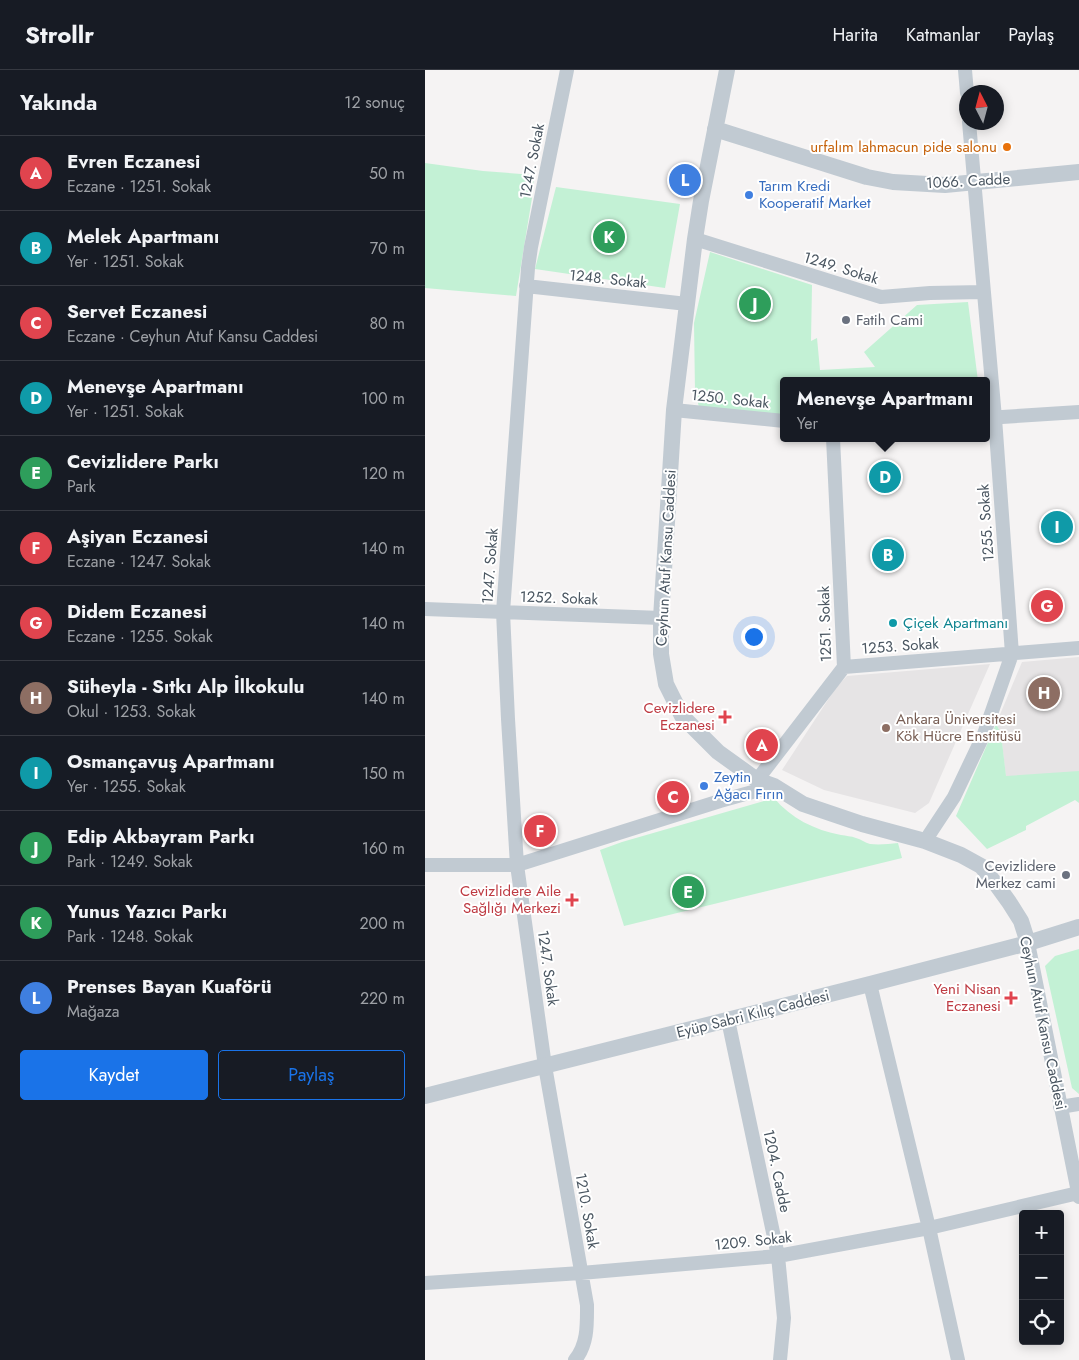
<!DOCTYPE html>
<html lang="tr">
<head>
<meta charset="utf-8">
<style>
  :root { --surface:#171b24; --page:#242831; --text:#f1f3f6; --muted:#9ea1a6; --line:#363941; --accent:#1a73e8 }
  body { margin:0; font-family:Jost,sans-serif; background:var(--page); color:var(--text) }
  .controls { position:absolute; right:15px; bottom:15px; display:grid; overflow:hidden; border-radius:5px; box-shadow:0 2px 12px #0003 }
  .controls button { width:45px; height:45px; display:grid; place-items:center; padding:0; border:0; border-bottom:1px solid var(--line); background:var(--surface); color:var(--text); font:25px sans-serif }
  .compass { position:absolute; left:534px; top:15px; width:45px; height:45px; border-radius:50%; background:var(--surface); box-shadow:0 2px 12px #0003; rotate:354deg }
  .you { position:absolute; left:328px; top:566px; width:18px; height:18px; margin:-12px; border:4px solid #fff; border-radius:50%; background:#1a73e8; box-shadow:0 0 0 8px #1a73e833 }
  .badge { display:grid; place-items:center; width:32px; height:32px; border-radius:50%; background:var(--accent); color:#fff; font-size:16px; font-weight:700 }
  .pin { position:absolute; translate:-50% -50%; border:2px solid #fff; box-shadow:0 1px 5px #0006 }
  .popup { position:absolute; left:355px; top:307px; width:210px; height:65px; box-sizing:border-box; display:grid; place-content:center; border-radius:5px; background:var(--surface); filter:drop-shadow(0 1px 4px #0005); font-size:16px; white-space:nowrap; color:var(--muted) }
  .popup b { font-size:19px; color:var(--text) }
  .popup::after { content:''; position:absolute; left:50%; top:100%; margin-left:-10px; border:10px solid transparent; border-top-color:var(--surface) }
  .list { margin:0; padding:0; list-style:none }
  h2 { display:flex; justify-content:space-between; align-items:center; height:65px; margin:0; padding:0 20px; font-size:21px }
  h2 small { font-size:16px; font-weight:400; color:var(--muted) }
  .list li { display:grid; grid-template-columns:32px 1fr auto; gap:15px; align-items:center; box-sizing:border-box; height:75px; padding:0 20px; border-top:1px solid var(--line) }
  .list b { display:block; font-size:19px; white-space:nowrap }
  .list p { margin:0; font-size:16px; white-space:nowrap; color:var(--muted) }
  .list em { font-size:16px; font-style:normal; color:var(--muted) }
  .actions { display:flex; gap:10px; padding:15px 20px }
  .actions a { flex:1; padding:11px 0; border:1px solid var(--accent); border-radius:5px; text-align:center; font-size:18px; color:var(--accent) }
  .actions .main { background:var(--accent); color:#fff }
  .icon { flex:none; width:28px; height:28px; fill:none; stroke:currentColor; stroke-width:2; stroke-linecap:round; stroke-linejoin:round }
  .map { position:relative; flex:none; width:654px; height:1290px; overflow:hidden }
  header { display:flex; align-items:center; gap:30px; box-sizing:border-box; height:70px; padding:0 25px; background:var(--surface); border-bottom:1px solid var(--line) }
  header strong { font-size:24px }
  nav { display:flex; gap:28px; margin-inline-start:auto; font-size:18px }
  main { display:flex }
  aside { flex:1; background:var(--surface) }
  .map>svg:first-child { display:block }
  .education { fill:#e6e4e5 }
  .green { fill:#c3f1d5 }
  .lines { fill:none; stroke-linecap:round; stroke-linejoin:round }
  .minor { stroke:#c1cad2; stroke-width:14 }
  .tertiary { stroke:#c1cad2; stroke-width:16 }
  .food-dot { fill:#e8710a; stroke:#fff; stroke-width:2 }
  .shop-dot { fill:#3f7fe0; stroke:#fff; stroke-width:2 }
  .worship-dot { fill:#6b7280; stroke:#fff; stroke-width:2 }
  .culture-dot { fill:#0f9aa8; stroke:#fff; stroke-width:2 }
  .health-dot { fill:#e0444e; stroke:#fff; stroke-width:2 }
  .education-dot { fill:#8d6e63; stroke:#fff; stroke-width:2 }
  .labels { text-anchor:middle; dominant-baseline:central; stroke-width:4; stroke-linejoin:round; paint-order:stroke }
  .food-label { font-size:15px; fill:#c56008; stroke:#fff; text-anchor:end }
  .street-label { font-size:15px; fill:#4a5661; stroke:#fff }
  .shop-label { font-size:15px; fill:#366cbe; stroke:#fff; text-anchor:start }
  .worship-label { font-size:15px; fill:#5b616d; stroke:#fff; text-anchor:start }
  .culture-label { font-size:15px; fill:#0d838f; stroke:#fff; text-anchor:start }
  .health-label { font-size:15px; fill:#be3a42; stroke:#fff; text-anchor:end }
  .education-label { font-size:15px; fill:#785e54; stroke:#fff; text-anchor:start }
</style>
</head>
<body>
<header>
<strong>Strollr</strong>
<nav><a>Harita</a><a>Katmanlar</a><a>Paylaş</a></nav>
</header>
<main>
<aside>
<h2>Yakında<small>12 sonuç</small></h2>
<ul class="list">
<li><span class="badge" style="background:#e0444e">A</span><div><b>Evren Eczanesi</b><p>Eczane · 1251. Sokak</p></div><em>50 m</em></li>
<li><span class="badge" style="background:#0f9aa8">B</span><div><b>Melek Apartmanı</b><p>Yer · 1251. Sokak</p></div><em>70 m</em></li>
<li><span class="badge" style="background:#e0444e">C</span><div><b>Servet Eczanesi</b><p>Eczane · Ceyhun Atuf Kansu Caddesi</p></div><em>80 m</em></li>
<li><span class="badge" style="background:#0f9aa8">D</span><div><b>Menevşe Apartmanı</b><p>Yer · 1251. Sokak</p></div><em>100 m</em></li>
<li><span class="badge" style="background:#2e9e5b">E</span><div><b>Cevizlidere Parkı</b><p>Park</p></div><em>120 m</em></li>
<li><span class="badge" style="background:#e0444e">F</span><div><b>Aşiyan Eczanesi</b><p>Eczane · 1247. Sokak</p></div><em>140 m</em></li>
<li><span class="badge" style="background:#e0444e">G</span><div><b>Didem Eczanesi</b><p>Eczane · 1255. Sokak</p></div><em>140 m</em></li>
<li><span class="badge" style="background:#8d6e63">H</span><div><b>Süheyla - Sıtkı Alp İlkokulu</b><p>Okul · 1253. Sokak</p></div><em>140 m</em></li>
<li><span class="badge" style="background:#0f9aa8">I</span><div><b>Osmançavuş Apartmanı</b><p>Yer · 1255. Sokak</p></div><em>150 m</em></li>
<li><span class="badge" style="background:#2e9e5b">J</span><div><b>Edip Akbayram Parkı</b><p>Park · 1249. Sokak</p></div><em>160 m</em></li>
<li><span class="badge" style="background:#2e9e5b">K</span><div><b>Yunus Yazıcı Parkı</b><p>Park · 1248. Sokak</p></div><em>200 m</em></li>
<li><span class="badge" style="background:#3f7fe0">L</span><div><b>Prenses Bayan Kuaförü</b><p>Mağaza</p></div><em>220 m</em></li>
</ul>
<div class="actions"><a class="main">Kaydet</a><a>Paylaş</a></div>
</aside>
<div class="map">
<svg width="654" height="1290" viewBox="0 0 654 1290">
  <rect width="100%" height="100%" fill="#f5f3f3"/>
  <path class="education" d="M 654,587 L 654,702 L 581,708 L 576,663 L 571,654 L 597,592 Z
    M 565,594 L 504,733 L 490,743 L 399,720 L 357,700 L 412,616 L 422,606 Z"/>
  <path class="green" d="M 0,93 L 58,101 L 109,105 L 107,128 L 91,226 L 0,218 Z
    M 131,117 L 255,134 L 240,218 L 110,199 Z
    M 285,182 L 387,215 L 386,271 L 392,268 L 395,300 L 450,297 L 439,282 L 492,235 L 543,232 L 553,311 L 359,311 L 359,346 L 274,337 L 270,322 L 269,253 Z
    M 571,654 L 576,663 L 581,706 L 654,701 L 654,733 L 650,730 L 601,756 L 601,760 L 562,779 L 531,746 Z
    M 349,728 C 366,748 389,760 416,765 C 421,766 426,766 431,768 C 436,769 440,773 445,774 C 454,775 464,774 473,773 L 477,788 L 199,856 L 175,780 L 197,772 Z
    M 654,879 L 654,1024 L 647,1018 L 620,896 L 630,886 Z"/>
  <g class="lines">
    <path class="minor" d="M 142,0 L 106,177 L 103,198 L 78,542 L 83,649 L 92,795 L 120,996 L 162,1235 C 162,1254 163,1274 150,1290
      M 540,0 L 542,23
      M 270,169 L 456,227 L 505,223 L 558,222
      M 101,216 L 262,234
      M 249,340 L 359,351
      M 561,348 L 654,342
      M 0,539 L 236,548
      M 419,597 L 654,578
      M 332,710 L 419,597 L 408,368
      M 500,771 L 529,727 L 559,664 L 587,584 L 570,348 L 544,52
      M 0,795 L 92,795 L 295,731 L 349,716
      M 603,873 L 654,1127
      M 445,914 L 504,1158 L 533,1290
      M 303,950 L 353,1186 L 359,1248 L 355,1290
      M 635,1037 L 654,1034
      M 0,1213 L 156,1203 L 353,1186 L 504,1158 L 653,1123"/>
    <path class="tertiary" d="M 302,0 L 276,131 L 270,169 L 249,340 L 236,548 L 236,584 L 241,614 L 257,646 L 293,682 L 332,710 L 349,716 L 378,734 L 437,754 L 500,771 L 536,785 L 556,796 L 571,814 L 584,832 L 596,851 L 603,873
      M 290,59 L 442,107 L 468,112 L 520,115 L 654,102
      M 0,1026 L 445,914 L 603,873 L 654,857"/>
  </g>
  <circle class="food-dot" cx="582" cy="77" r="5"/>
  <g class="shop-dot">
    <circle cx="324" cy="125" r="5"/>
    <circle cx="279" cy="716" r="5"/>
  </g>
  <g class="worship-dot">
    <circle cx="421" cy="250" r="5"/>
    <circle cx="641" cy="805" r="5"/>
  </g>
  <circle class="culture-dot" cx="468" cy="553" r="5"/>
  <g class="health-dot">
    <path d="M297.5 639.5h5v5h5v5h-5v5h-5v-5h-5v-5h5z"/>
    <path d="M144.5 822.5h5v5h5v5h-5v5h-5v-5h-5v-5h5z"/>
    <path d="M583.5 920.5h5v5h5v5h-5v5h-5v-5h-5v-5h5z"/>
  </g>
  <circle class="education-dot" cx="461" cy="658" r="5"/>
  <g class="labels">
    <g class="food-label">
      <text x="572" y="77">urfalım lahmacun pide salonu</text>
    </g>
    <g class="street-label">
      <text transform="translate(107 91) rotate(-79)">1247. Sokak</text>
      <text transform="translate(543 111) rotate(-3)">1066. Cadde</text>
      <text transform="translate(416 198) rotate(17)">1249. Sokak</text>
      <text transform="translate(183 209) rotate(6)">1248. Sokak</text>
      <text transform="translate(305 329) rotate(6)">1250. Sokak</text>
      <text transform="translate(561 453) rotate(-94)">1255. Sokak</text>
      <text transform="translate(241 488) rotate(-87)">Ceyhun Atuf Kansu Caddesi</text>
      <text transform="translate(65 496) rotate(-86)">1247. Sokak</text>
      <text transform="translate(134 528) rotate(2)">1252. Sokak</text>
      <text transform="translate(400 554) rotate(-92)">1251. Sokak</text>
      <text transform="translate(475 576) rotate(-4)">1253. Sokak</text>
      <text transform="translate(123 898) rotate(82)">1247. Sokak</text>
      <text transform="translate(328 944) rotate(-14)">Eyüp Sabri Kılıç Caddesi</text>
      <text transform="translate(618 953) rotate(78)">Ceyhun Atuf Kansu Caddesi</text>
      <text transform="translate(352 1101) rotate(78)">1204. Cadde</text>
      <text transform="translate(162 1141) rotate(80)">1210. Sokak</text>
      <text transform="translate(328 1171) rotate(-6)">1209. Sokak</text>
    </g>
    <g class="shop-label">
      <text x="334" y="116">Tarım Kredi<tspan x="334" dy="17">Kooperatif Market</tspan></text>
      <text x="289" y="707">Zeytin<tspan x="289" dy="17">Ağacı Fırın</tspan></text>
    </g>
    <g class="worship-label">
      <text x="431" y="250">Fatih Cami</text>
      <text x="631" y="796" text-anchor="end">Cevizlidere<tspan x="631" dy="17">Merkez cami</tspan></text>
    </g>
    <g class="culture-label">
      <text x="478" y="553">Çiçek Apartmanı</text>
    </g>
    <g class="health-label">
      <text x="290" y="638">Cevizlidere<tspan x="290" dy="17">Eczanesi</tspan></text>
      <text x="136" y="821">Cevizlidere Aile<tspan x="136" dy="17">Sağlığı Merkezi</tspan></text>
      <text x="576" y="919">Yeni Nisan<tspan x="576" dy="17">Eczanesi</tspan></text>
    </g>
    <g class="education-label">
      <text x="471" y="649">Ankara Üniversitesi<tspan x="471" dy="17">Kök Hücre Enstitüsü</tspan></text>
    </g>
  </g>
</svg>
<div class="controls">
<button>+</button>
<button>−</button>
<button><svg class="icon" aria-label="locate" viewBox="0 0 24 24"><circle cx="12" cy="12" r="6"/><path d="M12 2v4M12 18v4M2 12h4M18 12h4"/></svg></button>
</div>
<svg class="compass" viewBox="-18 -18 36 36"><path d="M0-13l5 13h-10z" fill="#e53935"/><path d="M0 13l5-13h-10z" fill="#9ea1a6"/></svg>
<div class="you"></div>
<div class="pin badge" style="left:337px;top:675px;background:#e0444e">A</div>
<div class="pin badge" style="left:463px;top:485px;background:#0f9aa8">B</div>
<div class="pin badge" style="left:248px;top:727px;background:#e0444e">C</div>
<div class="pin badge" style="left:460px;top:407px;background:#0f9aa8">D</div>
<div class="popup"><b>Menevşe Apartmanı</b>Yer</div>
<div class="pin badge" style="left:263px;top:822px;background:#2e9e5b">E</div>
<div class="pin badge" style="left:115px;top:761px;background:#e0444e">F</div>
<div class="pin badge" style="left:622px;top:536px;background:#e0444e">G</div>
<div class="pin badge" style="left:619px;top:623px;background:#8d6e63">H</div>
<div class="pin badge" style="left:632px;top:457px;background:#0f9aa8">I</div>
<div class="pin badge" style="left:330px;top:234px;background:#2e9e5b">J</div>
<div class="pin badge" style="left:184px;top:167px;background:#2e9e5b">K</div>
<div class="pin badge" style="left:260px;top:110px;background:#3f7fe0">L</div>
</div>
</main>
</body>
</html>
